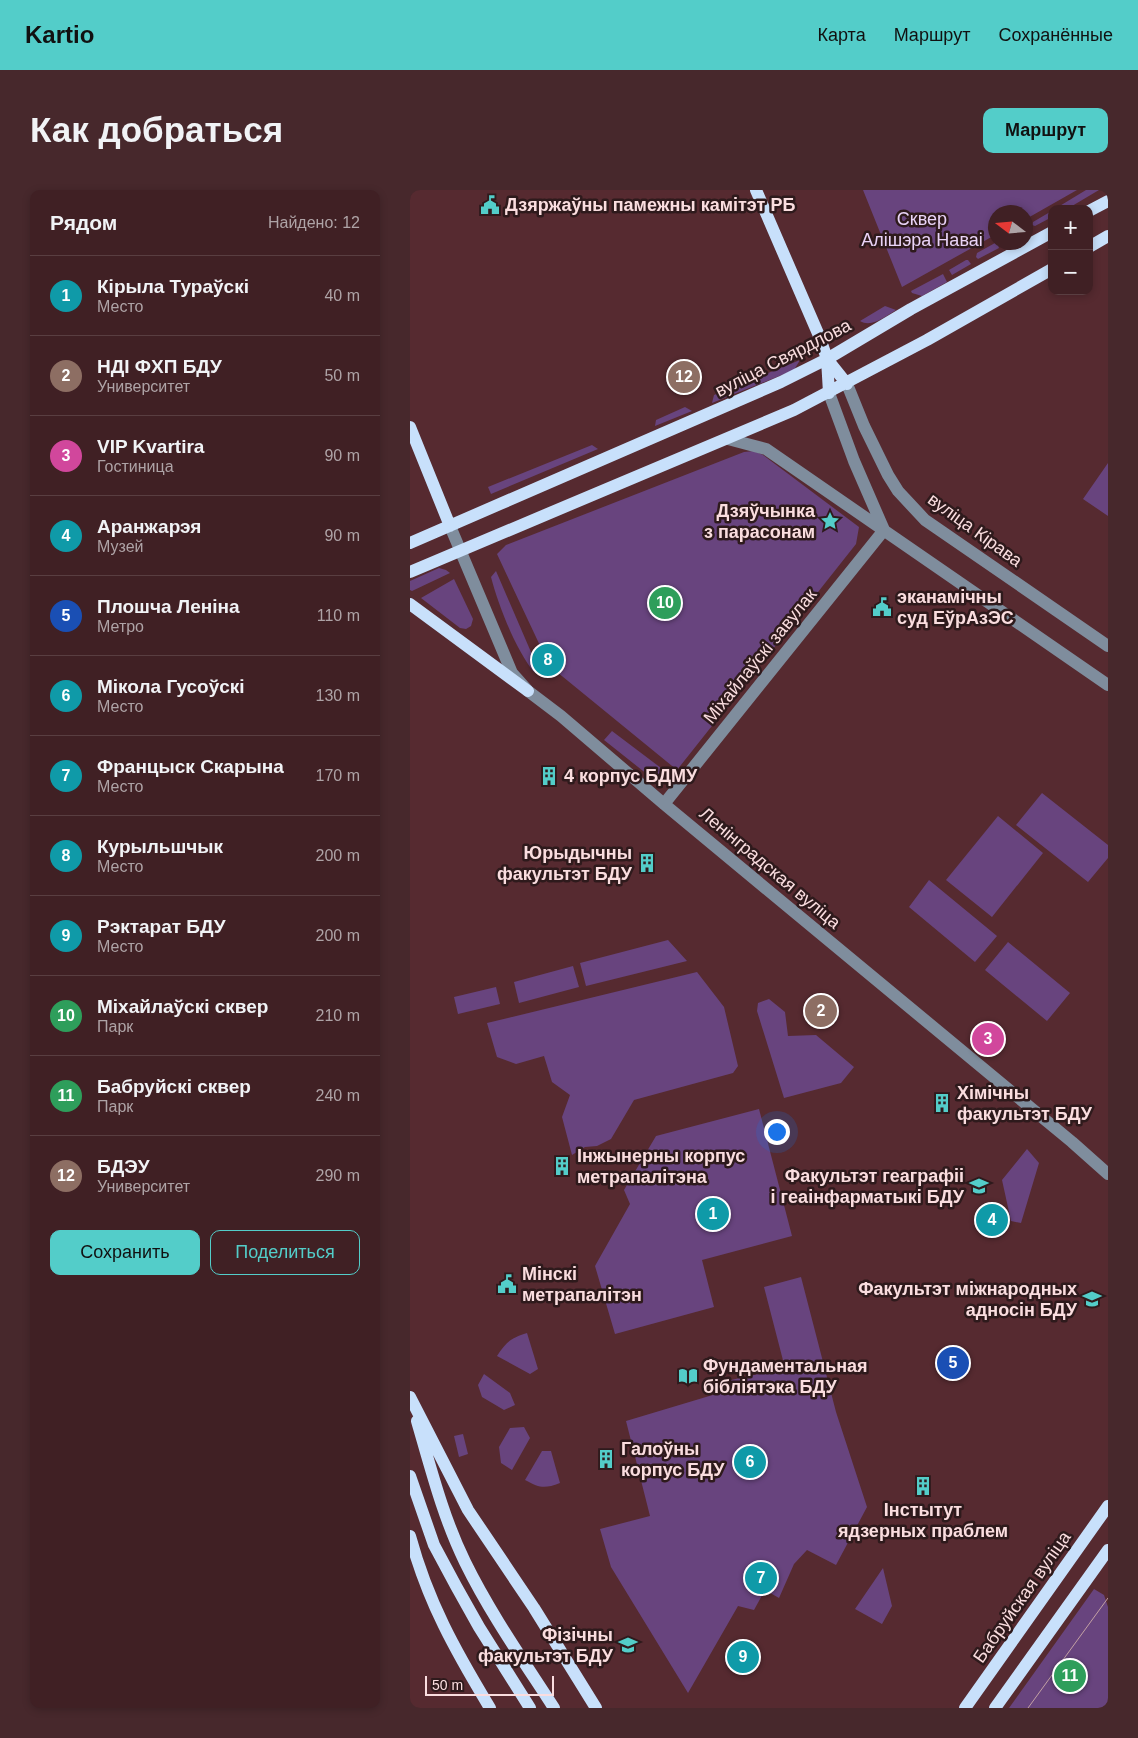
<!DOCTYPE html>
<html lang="ru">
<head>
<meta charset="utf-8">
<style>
  :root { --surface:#402024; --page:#47282c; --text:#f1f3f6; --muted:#aea3a6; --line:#593e41; --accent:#53cdc9 }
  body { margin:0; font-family:Arial,sans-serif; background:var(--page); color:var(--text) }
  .controls { position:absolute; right:15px; top:15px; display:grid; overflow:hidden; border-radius:10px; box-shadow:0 2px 8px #0003 }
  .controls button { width:45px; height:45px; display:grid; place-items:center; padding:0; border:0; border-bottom:1px solid var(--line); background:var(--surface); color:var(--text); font:25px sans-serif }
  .compass { position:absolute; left:578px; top:15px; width:45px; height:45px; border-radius:50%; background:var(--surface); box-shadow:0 2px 8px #0003; rotate:286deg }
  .scale { position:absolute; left:15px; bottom:12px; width:129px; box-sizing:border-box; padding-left:5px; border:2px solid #fadddf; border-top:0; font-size:14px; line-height:18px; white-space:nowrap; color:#fadddf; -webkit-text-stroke:4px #2e1a1c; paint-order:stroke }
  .you { position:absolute; left:366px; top:941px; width:18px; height:18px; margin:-12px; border:4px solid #fff; border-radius:50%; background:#1a73e8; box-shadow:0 0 0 8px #1a73e833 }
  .badge { display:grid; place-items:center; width:32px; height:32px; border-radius:50%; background:var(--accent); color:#fff; font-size:16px; font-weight:700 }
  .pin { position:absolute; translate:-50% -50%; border:2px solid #fff; box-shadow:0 1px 5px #0006 }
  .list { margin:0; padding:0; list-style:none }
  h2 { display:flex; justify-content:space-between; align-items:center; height:65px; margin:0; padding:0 20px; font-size:21px }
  h2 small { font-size:16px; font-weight:400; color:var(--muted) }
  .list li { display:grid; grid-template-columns:32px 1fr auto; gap:15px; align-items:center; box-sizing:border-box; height:80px; padding:0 20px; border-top:1px solid var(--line) }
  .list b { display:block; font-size:19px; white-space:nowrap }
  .list p { margin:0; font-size:16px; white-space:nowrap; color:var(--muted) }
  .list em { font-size:16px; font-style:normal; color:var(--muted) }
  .actions { display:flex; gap:10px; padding:15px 20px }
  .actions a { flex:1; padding:11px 0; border:1px solid var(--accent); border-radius:10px; text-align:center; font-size:18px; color:var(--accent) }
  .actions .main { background:var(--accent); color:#111 }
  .map { position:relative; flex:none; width:698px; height:1518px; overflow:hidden; border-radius:10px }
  header { display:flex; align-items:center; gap:30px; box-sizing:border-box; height:70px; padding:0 25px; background:var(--accent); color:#111 }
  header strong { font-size:24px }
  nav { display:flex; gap:28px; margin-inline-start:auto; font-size:18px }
  .intro { display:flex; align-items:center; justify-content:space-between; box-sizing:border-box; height:120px; padding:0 30px }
  h1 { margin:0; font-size:35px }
  .button { padding:12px 22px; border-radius:10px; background:var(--accent); color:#111; font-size:18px; font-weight:700 }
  main { display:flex; gap:30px; padding:0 30px }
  aside { flex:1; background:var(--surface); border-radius:10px; box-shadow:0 2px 8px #0003 }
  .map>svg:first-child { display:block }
  .green { fill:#68447e }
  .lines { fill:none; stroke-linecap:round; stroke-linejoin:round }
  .minor { stroke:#7f8d9d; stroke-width:12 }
  .major { stroke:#c8e0fb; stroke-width:12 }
  .tram { stroke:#c3a1a4; stroke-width:1 }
  .labels { text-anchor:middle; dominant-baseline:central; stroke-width:5; stroke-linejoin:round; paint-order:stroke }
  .poi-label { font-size:18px; font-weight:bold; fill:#fadddf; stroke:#2e1a1c; text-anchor:start }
  .park-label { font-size:18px; fill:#ead4f8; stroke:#2e1a1c }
  .street-label { font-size:18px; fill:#fadddf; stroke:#2e1a1c }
</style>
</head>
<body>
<header>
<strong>Kartio</strong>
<nav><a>Карта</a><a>Маршрут</a><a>Сохранённые</a></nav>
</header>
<div class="intro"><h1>Как добраться</h1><a class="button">Маршрут</a></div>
<main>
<aside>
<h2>Рядом<small>Найдено: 12</small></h2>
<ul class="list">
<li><span class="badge" style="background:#0f9aa8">1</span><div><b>Кірыла Тураўскі</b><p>Место</p></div><em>40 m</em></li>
<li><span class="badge" style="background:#8d6e63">2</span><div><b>НДІ ФХП БДУ</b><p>Университет</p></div><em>50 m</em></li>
<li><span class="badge" style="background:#d1479c">3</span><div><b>VIP Kvartira</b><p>Гостиница</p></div><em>90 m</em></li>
<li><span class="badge" style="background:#0f9aa8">4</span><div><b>Аранжарэя</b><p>Музей</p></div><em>90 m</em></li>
<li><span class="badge" style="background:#1a4fb4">5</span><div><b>Плошча Леніна</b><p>Метро</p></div><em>110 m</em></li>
<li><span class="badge" style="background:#0f9aa8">6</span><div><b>Мікола Гусоўскі</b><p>Место</p></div><em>130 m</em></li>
<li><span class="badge" style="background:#0f9aa8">7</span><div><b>Францыск Скарына</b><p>Место</p></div><em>170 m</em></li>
<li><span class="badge" style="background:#0f9aa8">8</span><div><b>Курыльшчык</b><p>Место</p></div><em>200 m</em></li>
<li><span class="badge" style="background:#0f9aa8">9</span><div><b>Рэктарат БДУ</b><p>Место</p></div><em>200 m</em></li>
<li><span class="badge" style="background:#2e9e5b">10</span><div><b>Міхайлаўскі сквер</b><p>Парк</p></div><em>210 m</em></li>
<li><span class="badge" style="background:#2e9e5b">11</span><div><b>Бабруйскі сквер</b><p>Парк</p></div><em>240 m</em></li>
<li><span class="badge" style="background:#8d6e63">12</span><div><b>БДЭУ</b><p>Университет</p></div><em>290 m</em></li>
</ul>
<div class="actions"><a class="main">Сохранить</a><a>Поделиться</a></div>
</aside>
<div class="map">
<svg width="698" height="1518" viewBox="0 0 698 1518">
  <rect width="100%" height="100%" fill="#562a30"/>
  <path class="green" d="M 453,0 L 667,0 L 616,29 L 616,22 L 586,22 L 585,45 L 492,97 Z
    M 676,0 L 689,0 L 657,19 L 648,19 L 648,17 Z
    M 640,22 L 642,22 L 642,27 L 625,36 L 622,35 L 623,32 Z
    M 585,53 L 588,55 L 589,58 L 568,69 L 566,67 L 567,63 Z
    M 556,70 L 558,70 L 561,74 L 542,85 L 539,80 Z
    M 533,84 L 537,92 L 512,106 L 502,103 L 501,101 Z
    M 475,116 L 486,120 C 476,126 462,138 450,131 Z
    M 390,170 L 384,180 L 302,213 L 304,205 Z
    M 275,217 L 282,221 L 245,236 L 246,230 Z
    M 182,255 L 188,259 L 81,304 L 78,297 Z
    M 344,261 L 353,265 L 449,337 L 446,354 L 267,580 L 147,482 L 142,467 L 133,462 L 87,364 L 96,355 L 334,262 Z
    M 698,273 L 698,326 L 673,309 Z
    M 29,378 L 36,380 L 40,383 L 2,401 L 0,400 L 0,391 Z
    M 86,381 L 127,476 L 124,482 C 106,460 88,415 81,387 Z
    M 44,389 L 63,429 L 61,436 L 56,439 L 50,438 L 11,408 Z
    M 202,541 L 251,578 L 256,591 L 252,596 L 194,550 Z
    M 632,603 L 698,655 L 698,668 L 678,692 L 606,635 Z
    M 588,626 L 633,663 L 582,727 L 536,690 Z
    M 519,690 L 587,746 L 565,772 L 499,717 Z
    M 258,750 L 277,771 L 176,796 L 170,773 Z
    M 598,752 L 660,803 L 637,831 L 575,780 Z
    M 163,776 L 169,797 L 109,813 L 104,792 Z
    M 287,782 L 314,817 L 328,876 L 323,883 L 224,910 L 201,949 L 187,956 L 175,957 L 162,965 L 152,927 L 160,905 L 142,892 L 134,866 L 106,874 L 87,867 L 77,833 Z
    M 86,797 L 90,814 L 48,824 L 44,807 Z
    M 359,809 L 375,822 L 378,846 L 406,845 L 444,877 L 431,893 L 374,908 L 347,821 L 348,813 Z
    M 349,919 L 382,1046 L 292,1070 L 304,1117 L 205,1144 L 185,1076 L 220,1014 L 214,1000 L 246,946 Z
    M 617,959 L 629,973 L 611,1033 L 601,1031 L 592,990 Z
    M 391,1087 L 426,1222 L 457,1317 L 426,1375 L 397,1360 L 384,1374 L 369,1408 L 355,1400 L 344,1420 L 328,1416 L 278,1503 L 201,1377 L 190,1339 L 240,1326 L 216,1231 L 316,1201 L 321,1190 L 375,1178 L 354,1097 Z
    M 117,1143 L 128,1179 L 120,1184 L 87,1166 C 96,1152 101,1148 117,1143 Z
    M 74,1184 L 100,1203 L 105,1215 L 94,1220 L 72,1207 L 68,1195 Z
    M 114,1237 L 120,1248 L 102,1280 L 91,1273 L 89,1257 L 100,1238 Z
    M 53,1244 L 58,1264 L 49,1267 L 44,1246 Z
    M 132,1261 L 141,1261 L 150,1293 C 134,1299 130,1298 115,1290 Z
    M 473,1378 L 482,1416 L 472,1434 L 445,1419 Z
    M 684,1399 L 694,1405 L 698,1417 L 698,1518 L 599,1518 Z"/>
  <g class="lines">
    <path class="minor" d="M 437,194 L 454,236 L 478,285 L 488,301 L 515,330 L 698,456
      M 419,203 L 444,271 L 474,340
      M 318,249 L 356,259 L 698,495
      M 40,336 L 102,483 L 118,501 L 151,526 L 254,614 L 662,952 L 698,984
      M 254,614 L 474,340"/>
    <path class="major" d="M 346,0 L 410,148 L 417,169 L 419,203
      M 679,21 L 698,11
      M 679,57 L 698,46
      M 417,169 L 437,194
      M 0,237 L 40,336
      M 0,353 L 371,192 L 417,169 L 501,119 L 642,42
      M 0,382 L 384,220 L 517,150 L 642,79
      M 0,414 L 118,501
      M 0,1207 L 58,1320 L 124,1418 L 186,1518
      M 7,1231 C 21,1279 33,1327 55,1372 C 80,1423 113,1470 144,1518
      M 0,1286 L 24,1355 L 46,1396 L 69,1437 L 120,1518
      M 0,1346 C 18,1412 45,1460 80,1518
      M 555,1518 L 698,1316
      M 585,1518 L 698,1360"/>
    <path class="tram" d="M 618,1518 L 698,1408"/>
  </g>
  <defs>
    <g id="civic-bare" transform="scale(1.5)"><path d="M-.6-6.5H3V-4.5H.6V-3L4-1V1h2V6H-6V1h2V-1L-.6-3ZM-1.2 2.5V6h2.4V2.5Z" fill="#53cdc9" stroke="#2e1a1c" stroke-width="2.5" paint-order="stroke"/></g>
    <g id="sight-bare" transform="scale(1.5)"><path d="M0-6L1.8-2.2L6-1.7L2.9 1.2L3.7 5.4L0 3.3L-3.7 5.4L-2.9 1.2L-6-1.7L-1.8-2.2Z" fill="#53cdc9" stroke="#2e1a1c" stroke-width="2.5" paint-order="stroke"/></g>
    <g id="building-bare" transform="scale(1.5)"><path d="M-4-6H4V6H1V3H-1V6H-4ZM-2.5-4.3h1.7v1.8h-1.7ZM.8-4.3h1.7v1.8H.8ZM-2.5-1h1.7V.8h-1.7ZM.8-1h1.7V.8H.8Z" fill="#53cdc9" stroke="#2e1a1c" stroke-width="2.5" paint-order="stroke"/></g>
    <g id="university-bare" transform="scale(1.5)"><path d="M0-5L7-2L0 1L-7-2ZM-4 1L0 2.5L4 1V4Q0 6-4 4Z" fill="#53cdc9" stroke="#2e1a1c" stroke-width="2.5" paint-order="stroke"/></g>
    <g id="library-bare" transform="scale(1.5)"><path d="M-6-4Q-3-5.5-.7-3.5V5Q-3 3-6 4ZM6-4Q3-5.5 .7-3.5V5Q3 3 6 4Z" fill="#53cdc9" stroke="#2e1a1c" stroke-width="2.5" paint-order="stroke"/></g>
  </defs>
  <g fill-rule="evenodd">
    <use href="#civic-bare" x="80" y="15"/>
    <use href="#sight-bare" x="420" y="331"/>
    <use href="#civic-bare" x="472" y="417"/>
    <use href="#building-bare" x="139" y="586"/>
    <use href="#building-bare" x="237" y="673"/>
    <use href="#building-bare" x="532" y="913"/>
    <use href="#building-bare" x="152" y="976"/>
    <use href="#university-bare" x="569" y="996"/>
    <use href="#civic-bare" x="97" y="1094"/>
    <use href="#university-bare" x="682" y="1109"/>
    <use href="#library-bare" x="278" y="1186"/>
    <use href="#building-bare" x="196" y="1269"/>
    <use href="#building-bare" x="513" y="1296"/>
    <use href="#university-bare" x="218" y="1455"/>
  </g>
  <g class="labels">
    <g class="poi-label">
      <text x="95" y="15">Дзяржаўны памежны камітэт РБ</text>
      <text x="405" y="321" text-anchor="end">Дзяўчынка<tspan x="405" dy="21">з парасонам</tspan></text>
      <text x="487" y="407">эканамічны<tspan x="487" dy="21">суд ЕўрАзЭС</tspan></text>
      <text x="154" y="586">4 корпус БДМУ</text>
      <text x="222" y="663" text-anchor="end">Юрыдычны<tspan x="222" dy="21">факультэт БДУ</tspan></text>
      <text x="547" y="903">Хімічны<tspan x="547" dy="21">факультэт БДУ</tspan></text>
      <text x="167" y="966">Інжынерны корпус<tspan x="167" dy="21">метрапалітэна</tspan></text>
      <text x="554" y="986" text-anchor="end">Факультэт геаграфіі<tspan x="554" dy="21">і геаінфарматыкі БДУ</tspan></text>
      <text x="112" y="1084">Мінскі<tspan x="112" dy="21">метрапалітэн</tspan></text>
      <text x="667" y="1099" text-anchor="end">Факультэт міжнародных<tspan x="667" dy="21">адносін БДУ</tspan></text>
      <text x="293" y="1176">Фундаментальная<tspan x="293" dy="21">бібліятэка БДУ</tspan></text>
      <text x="211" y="1259">Галоўны<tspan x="211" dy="21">корпус БДУ</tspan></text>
      <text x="513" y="1320" text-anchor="middle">Інстытут<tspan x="513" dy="21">ядзерных праблем</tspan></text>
      <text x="203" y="1445" text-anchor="end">Фізічны<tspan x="203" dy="21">факультэт БДУ</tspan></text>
    </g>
    <g class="park-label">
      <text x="512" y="29">Сквер<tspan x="512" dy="21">Алішэра Наваі</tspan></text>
    </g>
    <g class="street-label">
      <text transform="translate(373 168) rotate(-27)">вуліца Свярдлова</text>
      <text transform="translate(565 340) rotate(36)">вуліца Кірава</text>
      <text transform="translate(350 466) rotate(-51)">Міхайлаўскі завулак</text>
      <text transform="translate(360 678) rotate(40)">Ленінградская вуліца</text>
      <text transform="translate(612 1407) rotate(-55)">Бабруйская вуліца</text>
    </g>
  </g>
</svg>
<div class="controls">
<button>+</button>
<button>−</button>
</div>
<svg class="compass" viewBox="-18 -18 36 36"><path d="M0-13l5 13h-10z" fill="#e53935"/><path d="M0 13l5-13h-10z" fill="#aea3a6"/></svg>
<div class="scale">50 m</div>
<div class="you"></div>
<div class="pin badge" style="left:303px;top:1024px;background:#0f9aa8">1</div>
<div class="pin badge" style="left:411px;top:821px;background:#8d6e63">2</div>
<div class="pin badge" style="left:578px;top:849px;background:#d1479c">3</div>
<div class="pin badge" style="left:582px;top:1030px;background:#0f9aa8">4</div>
<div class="pin badge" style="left:543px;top:1173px;background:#1a4fb4">5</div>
<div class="pin badge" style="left:340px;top:1272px;background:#0f9aa8">6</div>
<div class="pin badge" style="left:351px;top:1388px;background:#0f9aa8">7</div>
<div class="pin badge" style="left:138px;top:470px;background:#0f9aa8">8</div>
<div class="pin badge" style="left:333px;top:1467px;background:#0f9aa8">9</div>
<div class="pin badge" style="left:255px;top:413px;background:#2e9e5b">10</div>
<div class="pin badge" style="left:660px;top:1486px;background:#2e9e5b">11</div>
<div class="pin badge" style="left:274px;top:187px;background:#8d6e63">12</div>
</div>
</main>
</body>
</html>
